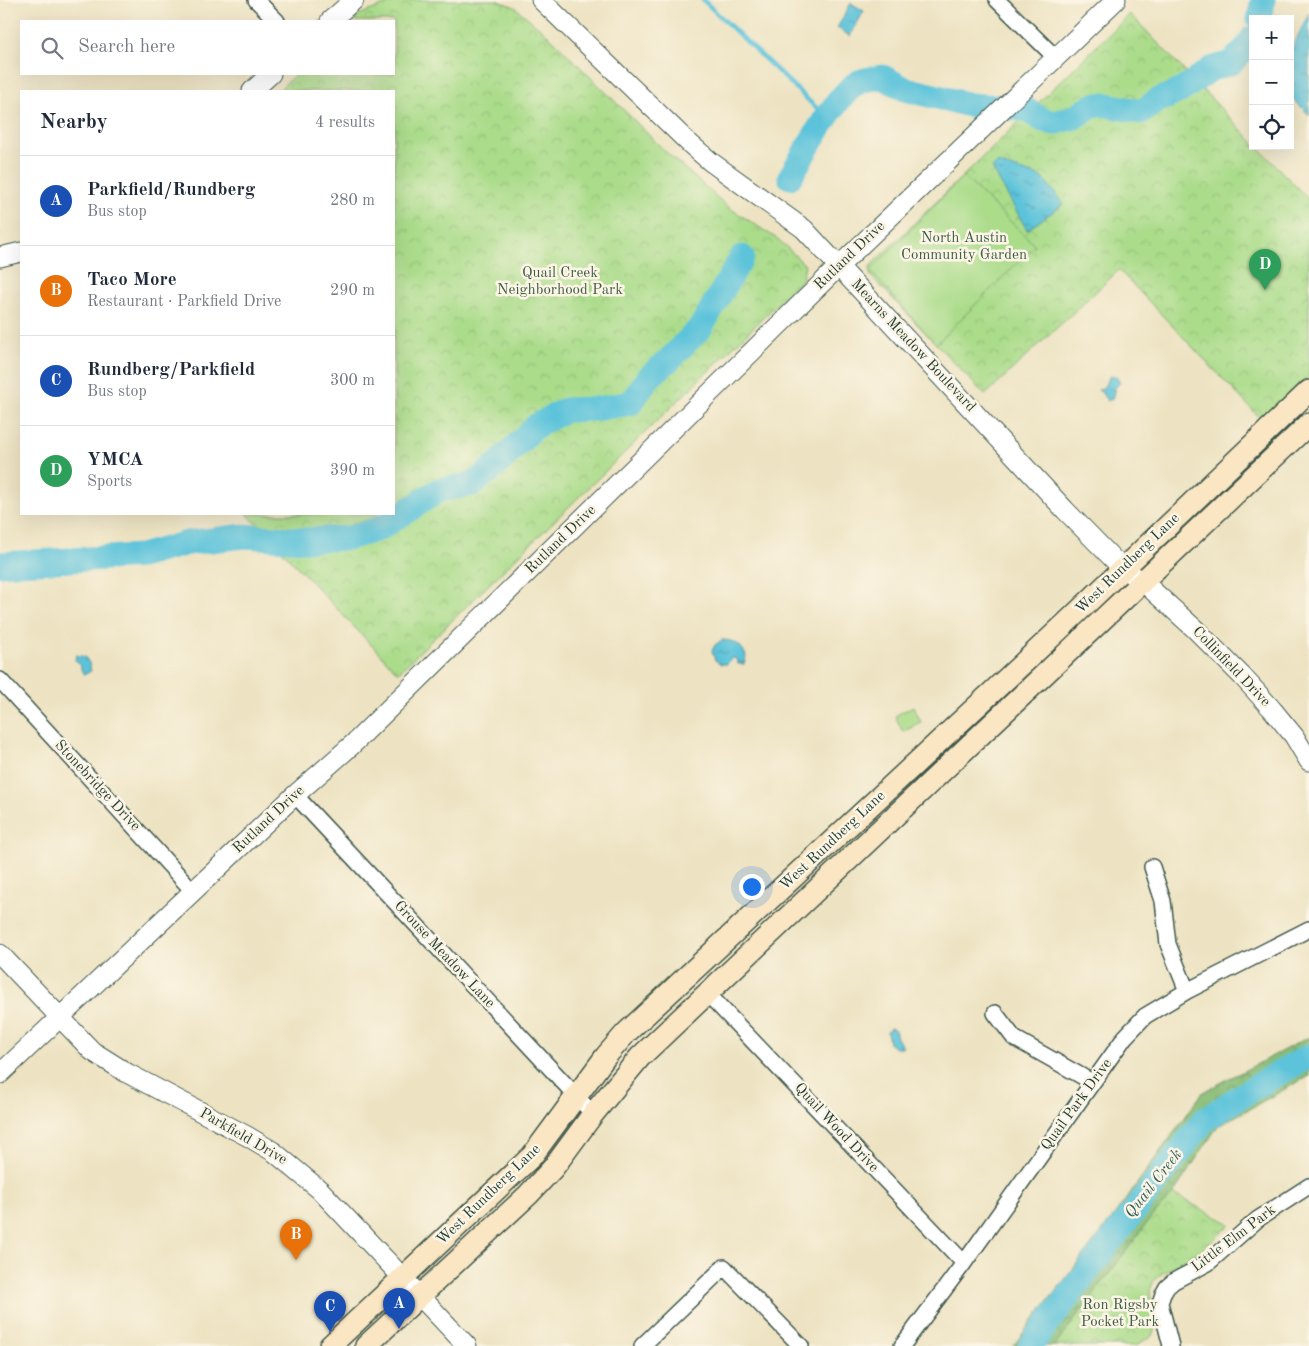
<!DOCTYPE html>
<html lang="en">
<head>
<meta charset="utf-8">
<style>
  :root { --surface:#fff; --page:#f6f6f7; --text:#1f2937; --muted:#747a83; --line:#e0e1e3; --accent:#d93025 }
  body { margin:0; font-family:"Old Standard TT",serif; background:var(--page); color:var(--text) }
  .controls { position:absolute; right:15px; top:15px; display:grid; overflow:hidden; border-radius:0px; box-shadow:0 5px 20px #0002 }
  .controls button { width:45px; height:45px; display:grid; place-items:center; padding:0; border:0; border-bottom:1px solid var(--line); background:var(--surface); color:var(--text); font:25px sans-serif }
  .you { position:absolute; left:751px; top:886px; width:18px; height:18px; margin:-12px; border:4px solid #fff; border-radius:50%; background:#1a73e8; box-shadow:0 0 0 8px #1a73e833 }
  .badge { display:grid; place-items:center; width:32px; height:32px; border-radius:50%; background:var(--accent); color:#fff; font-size:16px; font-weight:700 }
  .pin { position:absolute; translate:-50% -41px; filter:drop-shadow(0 1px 2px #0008) }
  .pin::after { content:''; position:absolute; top:26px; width:18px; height:15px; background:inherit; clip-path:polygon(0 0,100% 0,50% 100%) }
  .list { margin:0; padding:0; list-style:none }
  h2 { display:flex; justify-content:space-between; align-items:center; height:65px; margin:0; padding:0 20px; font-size:21px }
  h2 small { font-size:16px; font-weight:400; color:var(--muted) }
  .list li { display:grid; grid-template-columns:32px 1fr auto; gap:15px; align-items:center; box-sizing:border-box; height:90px; padding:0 20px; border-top:1px solid var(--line) }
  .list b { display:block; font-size:19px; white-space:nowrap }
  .list p { margin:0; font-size:16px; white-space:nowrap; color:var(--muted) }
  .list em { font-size:16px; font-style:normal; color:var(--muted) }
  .icon { flex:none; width:28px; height:28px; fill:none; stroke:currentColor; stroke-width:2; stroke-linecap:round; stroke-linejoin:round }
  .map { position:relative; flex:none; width:1309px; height:1346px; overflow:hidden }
  .search { position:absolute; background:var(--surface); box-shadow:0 5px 20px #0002; left:20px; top:20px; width:375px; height:55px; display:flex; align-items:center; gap:12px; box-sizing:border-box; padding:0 18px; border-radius:0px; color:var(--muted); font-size:19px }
  .panel { position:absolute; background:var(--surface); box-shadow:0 5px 20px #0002; left:20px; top:90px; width:375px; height:425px; border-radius:0px }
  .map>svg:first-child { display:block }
  .forest { fill:url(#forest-crowns); stroke:#537c55 }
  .park { fill:url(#park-crowns); stroke:#648c5f }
  .garden { fill:#aadc8a; stroke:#648c5f }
  .water { fill:url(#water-ripples); stroke:#3e8087 }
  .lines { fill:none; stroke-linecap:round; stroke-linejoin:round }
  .stream { stroke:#5cc3da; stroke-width:4.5 }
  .river { stroke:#5cc3da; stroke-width:25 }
  .minor-casing { stroke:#3e5649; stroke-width:18 }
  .tertiary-casing { stroke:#3e5649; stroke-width:21 }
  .secondary-casing { stroke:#3e5649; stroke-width:24 }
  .minor { stroke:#fff; stroke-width:15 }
  .tertiary { stroke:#fff; stroke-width:19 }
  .secondary { stroke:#fbe6c4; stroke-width:21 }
  .labels { text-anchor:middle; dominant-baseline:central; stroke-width:5; stroke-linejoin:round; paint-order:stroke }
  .park-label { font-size:15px; fill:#3b5d45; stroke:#fcf5e5 }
  .street-label { font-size:15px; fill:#1f3d34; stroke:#fcf5e5 }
  .water-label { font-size:16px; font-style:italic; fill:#2e5e5e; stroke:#fcf5e5 }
</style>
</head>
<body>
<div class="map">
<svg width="1309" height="1346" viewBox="0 0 1309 1346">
  <defs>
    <pattern id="forest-crowns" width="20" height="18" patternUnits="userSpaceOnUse" patternTransform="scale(1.25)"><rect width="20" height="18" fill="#87bc76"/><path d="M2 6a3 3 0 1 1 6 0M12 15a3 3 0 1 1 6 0" fill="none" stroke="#6e9a62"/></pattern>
    <pattern id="park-crowns" width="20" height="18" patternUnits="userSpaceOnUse" patternTransform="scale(1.25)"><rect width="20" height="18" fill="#aadc8a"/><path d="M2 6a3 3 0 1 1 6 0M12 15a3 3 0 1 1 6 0" fill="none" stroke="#92be78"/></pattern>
    <pattern id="water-ripples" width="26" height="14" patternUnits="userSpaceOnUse" patternTransform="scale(1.25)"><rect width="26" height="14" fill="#5cc3da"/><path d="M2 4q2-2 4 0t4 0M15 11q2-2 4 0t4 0" fill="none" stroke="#4ba0b2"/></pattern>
  </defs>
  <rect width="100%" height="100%" fill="#fcf5e5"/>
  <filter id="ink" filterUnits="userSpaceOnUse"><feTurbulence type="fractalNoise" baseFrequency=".02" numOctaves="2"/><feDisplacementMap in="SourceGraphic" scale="10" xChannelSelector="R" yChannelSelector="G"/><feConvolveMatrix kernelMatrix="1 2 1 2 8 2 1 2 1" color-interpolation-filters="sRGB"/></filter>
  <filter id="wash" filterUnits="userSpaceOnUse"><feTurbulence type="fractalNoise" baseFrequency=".0096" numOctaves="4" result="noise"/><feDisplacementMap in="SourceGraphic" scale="20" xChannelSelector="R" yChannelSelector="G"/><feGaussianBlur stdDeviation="1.12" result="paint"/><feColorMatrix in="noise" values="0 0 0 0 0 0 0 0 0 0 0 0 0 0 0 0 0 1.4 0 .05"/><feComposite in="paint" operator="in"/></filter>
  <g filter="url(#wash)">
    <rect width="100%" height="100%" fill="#ede3c2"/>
    <path class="forest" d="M 1309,1037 L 1309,1076 L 1218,1126 L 1173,1194 L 1151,1218 L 1055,1346 L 1013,1346 L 1111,1220 L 1203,1092 Z"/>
    <path class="park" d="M 398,0 L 496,0 L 515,7 L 548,35 L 667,153 L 728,207 L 779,240 L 805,265 L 802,280 L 398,673 L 247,514 L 394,514 L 394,91 L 278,91 L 296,74 L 394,74 L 394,21 L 353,21 L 361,14 Z
      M 1130,14 L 1253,142 L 1253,146 L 1257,146 L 1309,200 L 1309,376 L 1262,420 L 1119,270 L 985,395 L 870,275 L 870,266 Z
      M 1173,1194 L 1230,1224 L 1210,1243 L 1197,1253 L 1158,1276 L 1153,1282 L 1150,1291 L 1155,1328 L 1152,1336 L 1135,1346 L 1055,1346 L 1151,1218 Z"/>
    <path class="garden" d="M 963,176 L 1035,245 L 936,344 L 870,271 Z
      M 913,706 L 921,722 L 903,732 L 895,716 Z"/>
    <path class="water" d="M 851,3 L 864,11 L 850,36 L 837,28 Z
      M 1309,13 L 1309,115 L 1290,96 L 1290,52 Z
      M 997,163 L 1042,177 L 1064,204 L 1027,230 L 992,168 Z
      M 1110,376 L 1116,376 L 1120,383 L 1115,388 L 1112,399 L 1107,401 L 1102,393 L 1098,390 L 1103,388 Z
      M 722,640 C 734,640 742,645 746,656 L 744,664 L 738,664 L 736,659 L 733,658 L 727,664 L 721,664 L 715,660 L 712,651 L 715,645 Z
      M 76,655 L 85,657 L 89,663 L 91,671 L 84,674 L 82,672 L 80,665 L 75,660 Z
      M 890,1028 L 895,1030 L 897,1038 L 903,1047 L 895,1048 L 889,1043 L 887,1032 Z"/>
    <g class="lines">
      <path class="stream" d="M 703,0 L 827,118"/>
      <path class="river" d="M 1259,19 L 1263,0
        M 790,177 C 805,153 835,95 859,82 C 866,79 876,78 883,77 L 905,89 L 970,105 L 1025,109 L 1041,119 L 1054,123 L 1075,117 L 1094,105 L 1107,105 L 1141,112 L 1157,101 L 1182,90 L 1211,69 L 1231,63 L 1247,47 L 1253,38
        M 0,564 L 141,556 L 187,543 L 244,536 L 305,540 L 348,538 L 379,529 L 439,490 L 473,484 L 497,465 L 536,426 L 565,410 L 595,409 L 631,403 L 648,378 L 670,359 L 701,327 L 742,257
        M 1030,1346 L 1204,1120 L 1253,1088 L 1309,1056"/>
    </g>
  </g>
  <g filter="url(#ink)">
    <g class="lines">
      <g class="minor-casing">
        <path id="minor" d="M 256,0 L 277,21
          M 997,0 L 1056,58
          M 0,680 L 193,891
          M 295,795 L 593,1114
          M 1152,867 L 1163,901 L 1168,944 L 1187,991
          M 707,993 L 964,1263
          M 995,1013 L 1014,1038 L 1092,1082
          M 642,1346 L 724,1267 L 801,1346
          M 902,1346 L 964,1263 L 1125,1037 L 1145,1016 L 1187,991 L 1309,929
          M 1171,1346 L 1160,1303 L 1163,1294 L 1167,1287 L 1174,1281 L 1208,1263 L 1258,1219 L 1309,1186"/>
      </g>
      <g class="tertiary-casing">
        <path id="tertiary" d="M 541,0 L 689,143 L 711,162 L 804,229 L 1065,510 L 1123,569 L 1142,581 L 1152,590 L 1195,629 L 1242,676 L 1271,708 L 1294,736 L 1309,761
          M 330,21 L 354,0
          M 252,91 L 271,74
          M 0,257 L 21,252
          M 0,954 L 92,1051 L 127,1073 L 247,1136 L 274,1152 L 320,1190 L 467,1346
          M 0,1074 L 295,795 L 352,745 L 839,266 L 1116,0"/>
      </g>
      <g class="secondary-casing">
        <path id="secondary" d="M 330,1346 L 532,1156 L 606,1056 L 626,1033 L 1063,626 L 1309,391
          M 366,1346 L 528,1195 L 554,1167 L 593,1114 L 640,1057 L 1309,424"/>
      </g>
      <use href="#minor" class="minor"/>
      <use href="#tertiary" class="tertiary"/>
      <use href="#secondary" class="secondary"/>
    </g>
  </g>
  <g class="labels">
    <g class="park-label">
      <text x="964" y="238">North Austin<tspan x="964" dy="17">Community Garden</tspan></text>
      <text x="560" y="273">Quail Creek<tspan x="560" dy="17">Neighborhood Park</tspan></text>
      <text x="1120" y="1305">Ron Rigsby<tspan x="1120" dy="17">Pocket Park</tspan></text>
    </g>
    <g class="street-label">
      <text transform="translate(850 256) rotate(-44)">Rutland Drive</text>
      <text transform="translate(913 346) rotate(47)">Mearns Meadow Boulevard</text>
      <text transform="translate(561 540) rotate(-44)">Rutland Drive</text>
      <text transform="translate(1128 564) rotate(-44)">West Rundberg Lane</text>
      <text transform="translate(1231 667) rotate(46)">Collinfield Drive</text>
      <text transform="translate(97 786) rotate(47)">Stonebridge Drive</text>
      <text transform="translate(269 820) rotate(-43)">Rutland Drive</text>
      <text transform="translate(833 841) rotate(-43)">West Rundberg Lane</text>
      <text transform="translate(444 955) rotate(47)">Grouse Meadow Lane</text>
      <text transform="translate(1077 1105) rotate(-54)">Quail Park Drive</text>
      <text transform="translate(836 1128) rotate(47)">Quail Wood Drive</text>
      <text transform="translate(243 1137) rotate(30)">Parkfield Drive</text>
      <text transform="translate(489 1195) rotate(-44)">West Rundberg Lane</text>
      <text transform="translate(1234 1239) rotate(-37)">Little Elm Park</text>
    </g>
    <g class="water-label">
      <text transform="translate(1154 1184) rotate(-52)">Quail Creek</text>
    </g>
  </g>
</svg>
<div class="controls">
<button>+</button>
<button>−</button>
<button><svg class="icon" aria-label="locate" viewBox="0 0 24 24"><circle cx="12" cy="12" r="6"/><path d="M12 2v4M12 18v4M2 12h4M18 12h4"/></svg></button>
</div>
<div class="you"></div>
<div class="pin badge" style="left:399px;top:1329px;background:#1a4fb4">A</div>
<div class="pin badge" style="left:296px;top:1260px;background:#e8710a">B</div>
<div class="pin badge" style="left:330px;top:1332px;background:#1a4fb4">C</div>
<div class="pin badge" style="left:1265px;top:290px;background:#2e9e5b">D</div>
<div class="search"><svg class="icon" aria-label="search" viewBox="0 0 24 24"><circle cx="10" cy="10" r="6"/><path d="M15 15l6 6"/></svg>Search here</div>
<section class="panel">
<h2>Nearby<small>4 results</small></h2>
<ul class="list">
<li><span class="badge" style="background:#1a4fb4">A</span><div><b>Parkfield/Rundberg</b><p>Bus stop</p></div><em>280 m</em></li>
<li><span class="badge" style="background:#e8710a">B</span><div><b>Taco More</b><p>Restaurant · Parkfield Drive</p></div><em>290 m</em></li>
<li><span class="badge" style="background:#1a4fb4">C</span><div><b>Rundberg/Parkfield</b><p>Bus stop</p></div><em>300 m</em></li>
<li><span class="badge" style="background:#2e9e5b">D</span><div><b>YMCA</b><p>Sports</p></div><em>390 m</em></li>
</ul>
</section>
</div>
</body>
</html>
